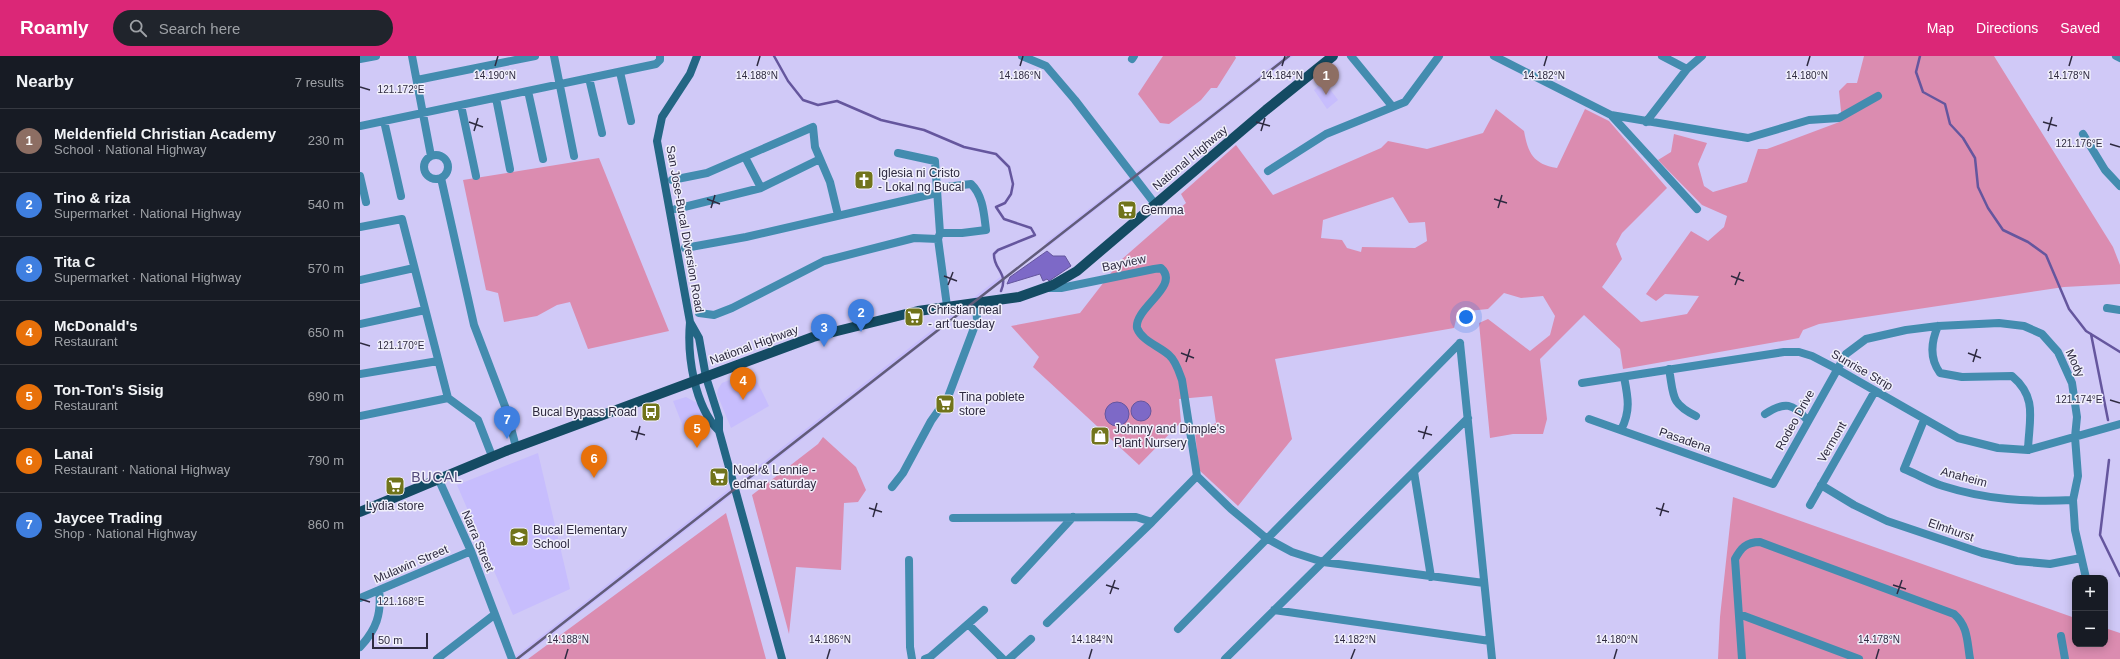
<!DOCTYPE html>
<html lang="en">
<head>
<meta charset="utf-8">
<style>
  :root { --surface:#171b24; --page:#20242c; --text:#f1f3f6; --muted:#9ea1a6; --line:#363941; --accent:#db2777 }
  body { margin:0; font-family:Helvetica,sans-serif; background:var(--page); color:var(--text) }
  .controls { position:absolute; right:12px; bottom:12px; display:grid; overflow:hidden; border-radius:8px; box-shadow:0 2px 10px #0003 }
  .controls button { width:36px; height:36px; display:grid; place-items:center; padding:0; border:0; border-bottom:1px solid var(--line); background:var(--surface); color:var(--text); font:20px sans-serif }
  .scale { position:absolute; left:12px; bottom:10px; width:56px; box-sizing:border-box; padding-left:4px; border:2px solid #2e2a40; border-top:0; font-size:11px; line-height:14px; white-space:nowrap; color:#2e2a40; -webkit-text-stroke:3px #f0effb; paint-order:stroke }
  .you { position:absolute; left:1106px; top:261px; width:14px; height:14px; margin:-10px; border:3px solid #fff; border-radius:50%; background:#1a73e8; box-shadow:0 0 0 6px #1a73e833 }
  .badge { display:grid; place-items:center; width:26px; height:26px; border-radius:50%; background:var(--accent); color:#fff; font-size:13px; font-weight:700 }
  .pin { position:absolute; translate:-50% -33px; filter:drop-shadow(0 1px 2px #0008) }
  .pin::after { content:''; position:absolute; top:21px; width:14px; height:12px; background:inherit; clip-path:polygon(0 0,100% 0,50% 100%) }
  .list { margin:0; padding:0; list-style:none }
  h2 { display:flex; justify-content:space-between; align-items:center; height:52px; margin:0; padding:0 16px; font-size:17px }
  h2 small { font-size:13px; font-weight:400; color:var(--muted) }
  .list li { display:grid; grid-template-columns:26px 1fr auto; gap:12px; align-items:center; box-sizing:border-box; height:64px; padding:0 16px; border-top:1px solid var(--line) }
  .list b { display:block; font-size:15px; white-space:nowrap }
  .list p { margin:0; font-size:13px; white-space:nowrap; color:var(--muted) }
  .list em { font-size:13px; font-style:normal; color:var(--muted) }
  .icon { flex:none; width:22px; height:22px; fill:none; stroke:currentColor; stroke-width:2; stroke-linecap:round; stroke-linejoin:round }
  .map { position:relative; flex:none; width:1760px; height:603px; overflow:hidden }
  header { display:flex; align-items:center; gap:24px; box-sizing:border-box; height:56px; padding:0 20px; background:var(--accent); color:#fff }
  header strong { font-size:19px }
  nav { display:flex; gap:22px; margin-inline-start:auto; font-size:14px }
  .search { width:280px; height:36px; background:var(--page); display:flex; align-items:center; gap:10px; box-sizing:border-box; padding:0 14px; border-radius:22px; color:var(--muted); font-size:15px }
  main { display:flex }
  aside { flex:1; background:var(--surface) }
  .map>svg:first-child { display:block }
  .built { fill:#c7bdfd }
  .green { fill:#db8cb0; fill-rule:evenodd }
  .water { fill:#7d69c7; stroke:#65569e }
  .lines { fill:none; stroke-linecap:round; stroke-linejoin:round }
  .stream { stroke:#65569e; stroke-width:2.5 }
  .street { stroke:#438caf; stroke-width:8 }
  .secondary { stroke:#236684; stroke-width:8 }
  .primary { stroke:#144b63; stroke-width:10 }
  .rail { stroke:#615c7a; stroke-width:2.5 }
  .ticks { fill:none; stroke:#2e2a40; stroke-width:1.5 }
  .labels { text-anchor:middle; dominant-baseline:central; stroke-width:3; stroke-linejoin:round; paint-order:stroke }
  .street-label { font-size:12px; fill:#2e2a40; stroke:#f0effb }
  .poi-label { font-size:12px; fill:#2e2a40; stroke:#f0effb; text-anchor:start }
  .quarter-label { font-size:14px; letter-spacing:1px; fill:#544b7b; stroke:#f0effb }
  .ticks-label { font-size:10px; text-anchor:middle; fill:#2e2a40; stroke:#f0effb; stroke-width:3; stroke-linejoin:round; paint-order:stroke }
</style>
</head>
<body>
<header>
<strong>Roamly</strong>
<div class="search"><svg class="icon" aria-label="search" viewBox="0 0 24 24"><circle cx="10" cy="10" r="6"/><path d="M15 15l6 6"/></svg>Search here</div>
<nav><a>Map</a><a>Directions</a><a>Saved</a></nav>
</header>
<main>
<aside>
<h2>Nearby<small>7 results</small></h2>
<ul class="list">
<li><span class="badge" style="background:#8d6e63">1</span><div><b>Meldenfield Christian Academy</b><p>School · National Highway</p></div><em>230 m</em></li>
<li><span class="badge" style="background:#3f7fe0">2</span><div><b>Tino &amp; riza</b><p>Supermarket · National Highway</p></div><em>540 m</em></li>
<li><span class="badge" style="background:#3f7fe0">3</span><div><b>Tita C</b><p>Supermarket · National Highway</p></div><em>570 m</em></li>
<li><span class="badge" style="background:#e8710a">4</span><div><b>McDonald's</b><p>Restaurant</p></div><em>650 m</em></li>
<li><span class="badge" style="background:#e8710a">5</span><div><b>Ton-Ton's Sisig</b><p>Restaurant</p></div><em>690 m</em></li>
<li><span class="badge" style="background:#e8710a">6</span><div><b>Lanai</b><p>Restaurant · National Highway</p></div><em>790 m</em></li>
<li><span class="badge" style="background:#3f7fe0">7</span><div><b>Jaycee Trading</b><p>Shop · National Highway</p></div><em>860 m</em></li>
</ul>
</aside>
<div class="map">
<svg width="1760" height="603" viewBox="0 0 1760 603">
  <rect width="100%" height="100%" fill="#d0c9f7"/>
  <path class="built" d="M 925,0 L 933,0 L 688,191 L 685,187 Z
    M 964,25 L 978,44 L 967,53 L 954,34 Z
    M 640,221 L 643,225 L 379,433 L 161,603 L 152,603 Z
    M 392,315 L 409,350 L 371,372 L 357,338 L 358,333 L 362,327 Z
    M 326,341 L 337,347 L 345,367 L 324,373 L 313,345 Z
    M 178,397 L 210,533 L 153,559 L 97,429 Z"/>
  <path class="green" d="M 803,0 L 875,0 L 876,2 L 857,32 L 851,32 L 841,44 L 809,68 L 800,67 L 778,38 Z
    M 1504,0 L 1634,0 L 1753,191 L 1760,209 L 1760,228 L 1704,231 L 1459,268 L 1443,274 L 1439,282 L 1263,313 L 1260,293 L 1224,259 L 1180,303 L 1187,363 L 1183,378 L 1153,378 L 1130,382 L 1119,267 L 1128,263 L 1170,295 L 1190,279 L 1195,260 L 1183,240 L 1161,242 L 1144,237 L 1128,253 L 1098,256 L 1094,272 L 915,303 L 932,383 L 878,450 L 839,414 L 835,376 L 856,367 L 852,340 L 819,343 L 821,366 L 779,409 L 673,311 L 679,301 L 651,270 L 720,257 L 761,204 L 826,147 L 821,138 L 876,89 L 913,139 L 1021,92 L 1028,85 L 1067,93 L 1123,77 L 1136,53 L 1164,75 C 1168,97 1173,108 1197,112 L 1225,53 L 1249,65 L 1307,132 L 1262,177 L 1256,188 L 1262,203 L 1242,231 L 1281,266 L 1327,258 L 1339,240 L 1305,238 L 1296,245 L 1286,238 L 1331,175 L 1348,185 L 1364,171 L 1367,160 L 1342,149 L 1298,104 L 1311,96 L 1314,78 L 1347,87 L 1338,108 L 1344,130 L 1353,136 L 1387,126 L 1398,93 L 1407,93 L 1482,65 L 1479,35 L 1487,27 L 1497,27 ZM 1033,141 L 1049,167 L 1065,166 L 1067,185 L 1055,192 L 1002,191 L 1001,196 L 987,192 L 982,184 L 961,182 L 963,164 Z
    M 239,102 L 309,275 L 228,293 L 210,246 L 197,249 L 177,260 L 144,266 L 138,237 L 126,234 L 103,124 Z
    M 463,381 L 496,411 L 506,434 L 498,446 L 484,447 L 481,514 L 436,511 L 429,578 L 392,439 L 458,388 Z
    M 1373,441 L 1715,562 L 1715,588 L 1745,588 L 1745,572 L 1760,577 L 1760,603 L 1358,603 L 1360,561 Z
    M 366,457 L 406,603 L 168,603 Z"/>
  <path class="water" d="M 687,195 L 693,200 L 705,200 L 711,210 L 689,225 L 687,223 L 683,225 L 680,218 L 647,228 L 650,221 Z
    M771 355a10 10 0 1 1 20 0a10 10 0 1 1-20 0Z
    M745 358a12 12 0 1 1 24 0a12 12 0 1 1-24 0Z"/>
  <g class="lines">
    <path class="stream" d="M 414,0 L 428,25 L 443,44 L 458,49 L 477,45 L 521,64 L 564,74 L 604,91 L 636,98 L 649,111 L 653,128 L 651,138 L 645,147 L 636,151 L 644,163 L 671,172 L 675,179 L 638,194 L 634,198 C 633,213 649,217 641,235
      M 1560,0 L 1556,16 L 1563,36 L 1585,48 L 1590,68 L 1603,82 L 1615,102 L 1618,131 L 1628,152 L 1643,174 L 1668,186 L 1686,199 L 1709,253 L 1726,275 L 1760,296
      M 1731,278 L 1748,364
      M 1749,404 L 1740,479 L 1760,520"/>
    <path class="street" d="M 52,0 L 71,100
      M 194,0 L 214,100
      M 662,0 L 686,10 L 715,44 L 795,148
      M 991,0 L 1032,50
      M 1134,0 L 1251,59 L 1388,82 L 1449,64 L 1479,62 L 1518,40
      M 1302,0 L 1327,13
      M 1756,0 L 1760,2
      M 0,3 L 16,0
      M 772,3 L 774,0
      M 260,16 L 271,65
      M 229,22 L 242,77
      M 57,24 L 175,0
      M 168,35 L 183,103
      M 136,42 L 150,113
      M 101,49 L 116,120
      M 1251,59 L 1337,153
      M 24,65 L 41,140
      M 1286,66 L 1327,13 L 1342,0
      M 0,70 L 296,8 L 300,4 L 300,0
      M 1723,78 L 1745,114 L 1760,130
      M 538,97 L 575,105 L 580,177 L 578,183 L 587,250
      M64 111a12 12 0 1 1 24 0a12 12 0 1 1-24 0Z
      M 385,101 L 401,132
      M 908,115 L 966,78 L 1045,46 L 1079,0
      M 0,120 L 6,146
      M 81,122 L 114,269 L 146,353 L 156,391
      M 312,124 L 347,117 L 453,71 L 455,91 L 470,126 L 478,159
      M 577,132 L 611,128 C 623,139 624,158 626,174 L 602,177 L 580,177
      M 316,153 L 401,132 L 460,103
      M 0,171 L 42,163 L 88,342 L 118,364 L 132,400
      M 325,192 L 386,181 L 577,137
      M 0,224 L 54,212
      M 687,232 L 701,232 L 794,213 L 801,212 C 821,230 774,252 777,272 C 782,285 799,290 809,299 C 816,305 819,316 822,324 L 837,420
      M 1747,252 L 1760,254
      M 339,257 L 354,259 L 372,252 L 464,205 L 554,182 L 578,183
      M 0,268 L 65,254
      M 1578,270 C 1571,286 1569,302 1580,317 L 1602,321 L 1652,320 C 1678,342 1669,363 1668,394
      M 1100,287 L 1132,603
      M 1309,313 C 1314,340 1310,347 1336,360
      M 0,318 L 78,305
      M 1222,327 L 1424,296 L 1439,296 L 1452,300 L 1477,313 L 1598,382 L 1638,392 L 1668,394 L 1760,368
      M 1405,358 C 1425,345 1433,347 1448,365
      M 0,360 L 88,342
      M 1229,363 L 1413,428 L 1486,298 L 1506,283 L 1546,274 L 1578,270 L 1639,267 L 1664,270 L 1682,278 L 1698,296 L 1712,327 L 1717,361 L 1715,381 L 1718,420 L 1713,444 L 1715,474 L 1726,522
      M 1564,364 L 1544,413 C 1557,418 1570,426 1583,430 C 1627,444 1667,446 1713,444
      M 1261,374 C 1271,355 1268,341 1264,321
      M 1054,416 L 1071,521
      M 837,420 L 871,453 L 906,482 L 932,496 L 963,506 L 1124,527
      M 78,422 L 111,495 L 152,603
      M 1461,429 L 1494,449 L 1527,465 L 1622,497 L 1657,505 L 1690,508 L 1721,502
      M 532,431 L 543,417 L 571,365 L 588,341 L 617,264 L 616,247
      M 1450,449 L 1515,335
      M 593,462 L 776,461 L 792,466
      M 549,504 L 550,591 L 552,603
      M 655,524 L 713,461
      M 0,542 L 111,495
      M 914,554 L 1130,585
      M 1379,558 L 1499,603
      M 687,567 L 792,466 L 837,420
      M 608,568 L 643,603
      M 818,573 L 1100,287
      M 1701,580 L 1705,603
      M 0,591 C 16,574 22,558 19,534
      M 77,603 L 134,559
      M 565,603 L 570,601 L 624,554
      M 649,603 L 671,583
      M 865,603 L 1108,362
      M 1382,603 L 1375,503 C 1381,492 1386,486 1400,486 L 1594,558 C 1608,570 1607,585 1610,603"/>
    <path class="secondary" d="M 337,0 L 330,18 L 302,61 L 297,85 L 330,266 C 327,299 334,350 359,375
      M 330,266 L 339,282 L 346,321 L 359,362 L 359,375 L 422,603"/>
    <path class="primary" d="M 0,456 L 146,395 L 453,281 L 558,255 L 659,241 L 693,229 L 717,215 L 906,54 L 973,0"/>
    <path class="rail" d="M 157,603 L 929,0"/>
  </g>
  <path class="ticks" d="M 135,10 L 138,0M 397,10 L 400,0M 660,10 L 663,0M 922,10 L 925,0M 1184,10 L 1187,0M 1447,10 L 1450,0M 1709,10 L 1712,0M 0,31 L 10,34M 109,66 L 123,71M 896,66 L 910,70M 1683,66 L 1697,70M 114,75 L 118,62M 901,75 L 905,62M 1688,75 L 1692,61M 1750,88 L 1760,91M 347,143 L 360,148M 1134,143 L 1147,147M 351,152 L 355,139M 1138,152 L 1142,139M 584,220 L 597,225M 1371,220 L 1384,225M 588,229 L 593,216M 1375,229 L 1380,216M 0,287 L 10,290M 821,297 L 834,302M 1608,297 L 1621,302M 826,306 L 830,293M 1613,306 L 1617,293M 1750,344 L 1760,347M 271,375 L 285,379M 1058,375 L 1072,379M 1063,383 L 1067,370M 276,384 L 280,370M 509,452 L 522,456M 1296,452 L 1309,456M 1300,460 L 1304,447M 513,461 L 517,447M 746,529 L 759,533M 1533,529 L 1546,533M 750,538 L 755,524M 1537,538 L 1542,524M 0,543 L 10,546M 205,603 L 208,593M 467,603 L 470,593M 729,603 L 732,593M 991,603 L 995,593M 1254,603 L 1257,593M 1516,603 L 1519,593"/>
  <defs>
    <g id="church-square" transform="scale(1)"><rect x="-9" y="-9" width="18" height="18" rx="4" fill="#71741b" stroke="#f0effb"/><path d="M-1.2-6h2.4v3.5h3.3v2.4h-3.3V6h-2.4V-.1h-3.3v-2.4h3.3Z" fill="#fff"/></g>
    <g id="supermarket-square" transform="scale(1)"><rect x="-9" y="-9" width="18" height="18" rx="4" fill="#71741b" stroke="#f0effb"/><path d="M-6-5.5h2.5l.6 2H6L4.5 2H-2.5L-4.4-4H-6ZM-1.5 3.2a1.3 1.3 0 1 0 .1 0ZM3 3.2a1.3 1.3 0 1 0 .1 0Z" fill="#fff"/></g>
    <g id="bus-square" transform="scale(1)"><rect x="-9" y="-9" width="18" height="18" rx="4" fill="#71741b" stroke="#f0effb"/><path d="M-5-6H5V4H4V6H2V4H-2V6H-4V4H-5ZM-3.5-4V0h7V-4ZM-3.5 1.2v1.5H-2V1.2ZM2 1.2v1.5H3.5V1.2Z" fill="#fff"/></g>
    <g id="shop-square" transform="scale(1)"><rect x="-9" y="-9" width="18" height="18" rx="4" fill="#71741b" stroke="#f0effb"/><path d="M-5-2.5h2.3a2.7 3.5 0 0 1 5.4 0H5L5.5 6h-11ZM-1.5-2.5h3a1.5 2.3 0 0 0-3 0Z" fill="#fff"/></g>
    <g id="school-square" transform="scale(1)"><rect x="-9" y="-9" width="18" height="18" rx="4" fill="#71741b" stroke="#f0effb"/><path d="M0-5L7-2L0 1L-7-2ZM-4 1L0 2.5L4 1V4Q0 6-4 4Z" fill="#fff"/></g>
  </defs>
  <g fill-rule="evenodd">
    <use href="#church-square" x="504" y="124"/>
    <use href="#supermarket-square" x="767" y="154"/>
    <use href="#supermarket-square" x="554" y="261"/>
    <use href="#supermarket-square" x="585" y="348"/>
    <use href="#bus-square" x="291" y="356"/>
    <use href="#shop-square" x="740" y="380"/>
    <use href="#supermarket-square" x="359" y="421"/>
    <use href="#supermarket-square" x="35" y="430"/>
    <use href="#school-square" x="159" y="481"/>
  </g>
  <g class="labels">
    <g class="street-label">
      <text transform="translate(830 102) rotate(-40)">National Highway</text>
      <text transform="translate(325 173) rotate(80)">San Jose-Bucal Diversion Road</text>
      <text transform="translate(764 207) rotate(-12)">Bayview</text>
      <text transform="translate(394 289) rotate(-20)">National Highway</text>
      <text transform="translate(1715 307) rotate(65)">Mody</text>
      <text transform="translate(1502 314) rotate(30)">Sunrise Strip</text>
      <text transform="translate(1435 364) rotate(-61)">Rodeo Drive</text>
      <text transform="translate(1325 384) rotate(19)">Pasadena</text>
      <text transform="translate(1472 386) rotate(-60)">Vermont</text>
      <text transform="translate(1604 421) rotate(15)">Anaheim</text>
      <text transform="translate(1591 474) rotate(19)">Elmhurst</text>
      <text transform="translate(118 485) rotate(67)">Narra Street</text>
      <text transform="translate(51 508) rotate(-23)">Mulawin Street</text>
    </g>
    <g class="poi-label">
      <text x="518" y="117">Iglesia ni Cristo<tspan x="518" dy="14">- Lokal ng Bucal</tspan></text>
      <text x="781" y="154">Gemma</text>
      <text x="568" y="254">Christian neal<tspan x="568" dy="14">- art tuesday</tspan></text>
      <text x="599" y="341">Tina poblete<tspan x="599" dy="14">store</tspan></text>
      <text x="277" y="356" text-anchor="end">Bucal Bypass Road</text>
      <text x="754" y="373">Johnny and Dimple's<tspan x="754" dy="14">Plant Nursery</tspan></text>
      <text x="373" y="414">Noel &amp; Lennie -<tspan x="373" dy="14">edmar saturday</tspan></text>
      <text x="35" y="450" text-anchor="middle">Lydia store</text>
      <text x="173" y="474">Bucal Elementary<tspan x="173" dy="14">School</tspan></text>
    </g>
    <g class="quarter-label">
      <text x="77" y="421">BUCAL</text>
    </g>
  </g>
  <g class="ticks-label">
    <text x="135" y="23">14.190°N</text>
    <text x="397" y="23">14.188°N</text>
    <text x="660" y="23">14.186°N</text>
    <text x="922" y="23">14.184°N</text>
    <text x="1184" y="23">14.182°N</text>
    <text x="1447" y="23">14.180°N</text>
    <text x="1709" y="23">14.178°N</text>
    <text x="41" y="37">121.172°E</text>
    <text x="1719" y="91">121.176°E</text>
    <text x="41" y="293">121.170°E</text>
    <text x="1719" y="347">121.174°E</text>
    <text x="41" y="549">121.168°E</text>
    <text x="995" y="587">14.182°N</text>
    <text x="208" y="587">14.188°N</text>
    <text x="470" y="587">14.186°N</text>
    <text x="732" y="587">14.184°N</text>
    <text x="1257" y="587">14.180°N</text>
    <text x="1519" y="587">14.178°N</text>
  </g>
</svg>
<div class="controls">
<button>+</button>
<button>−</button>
</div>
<div class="scale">50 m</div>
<div class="you"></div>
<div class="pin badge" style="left:966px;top:39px;background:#8d6e63">1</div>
<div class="pin badge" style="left:501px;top:276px;background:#3f7fe0">2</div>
<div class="pin badge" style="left:464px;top:291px;background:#3f7fe0">3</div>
<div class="pin badge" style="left:383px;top:344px;background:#e8710a">4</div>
<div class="pin badge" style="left:337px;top:392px;background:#e8710a">5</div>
<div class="pin badge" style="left:234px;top:422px;background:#e8710a">6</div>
<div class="pin badge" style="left:147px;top:383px;background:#3f7fe0">7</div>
</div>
</main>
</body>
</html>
